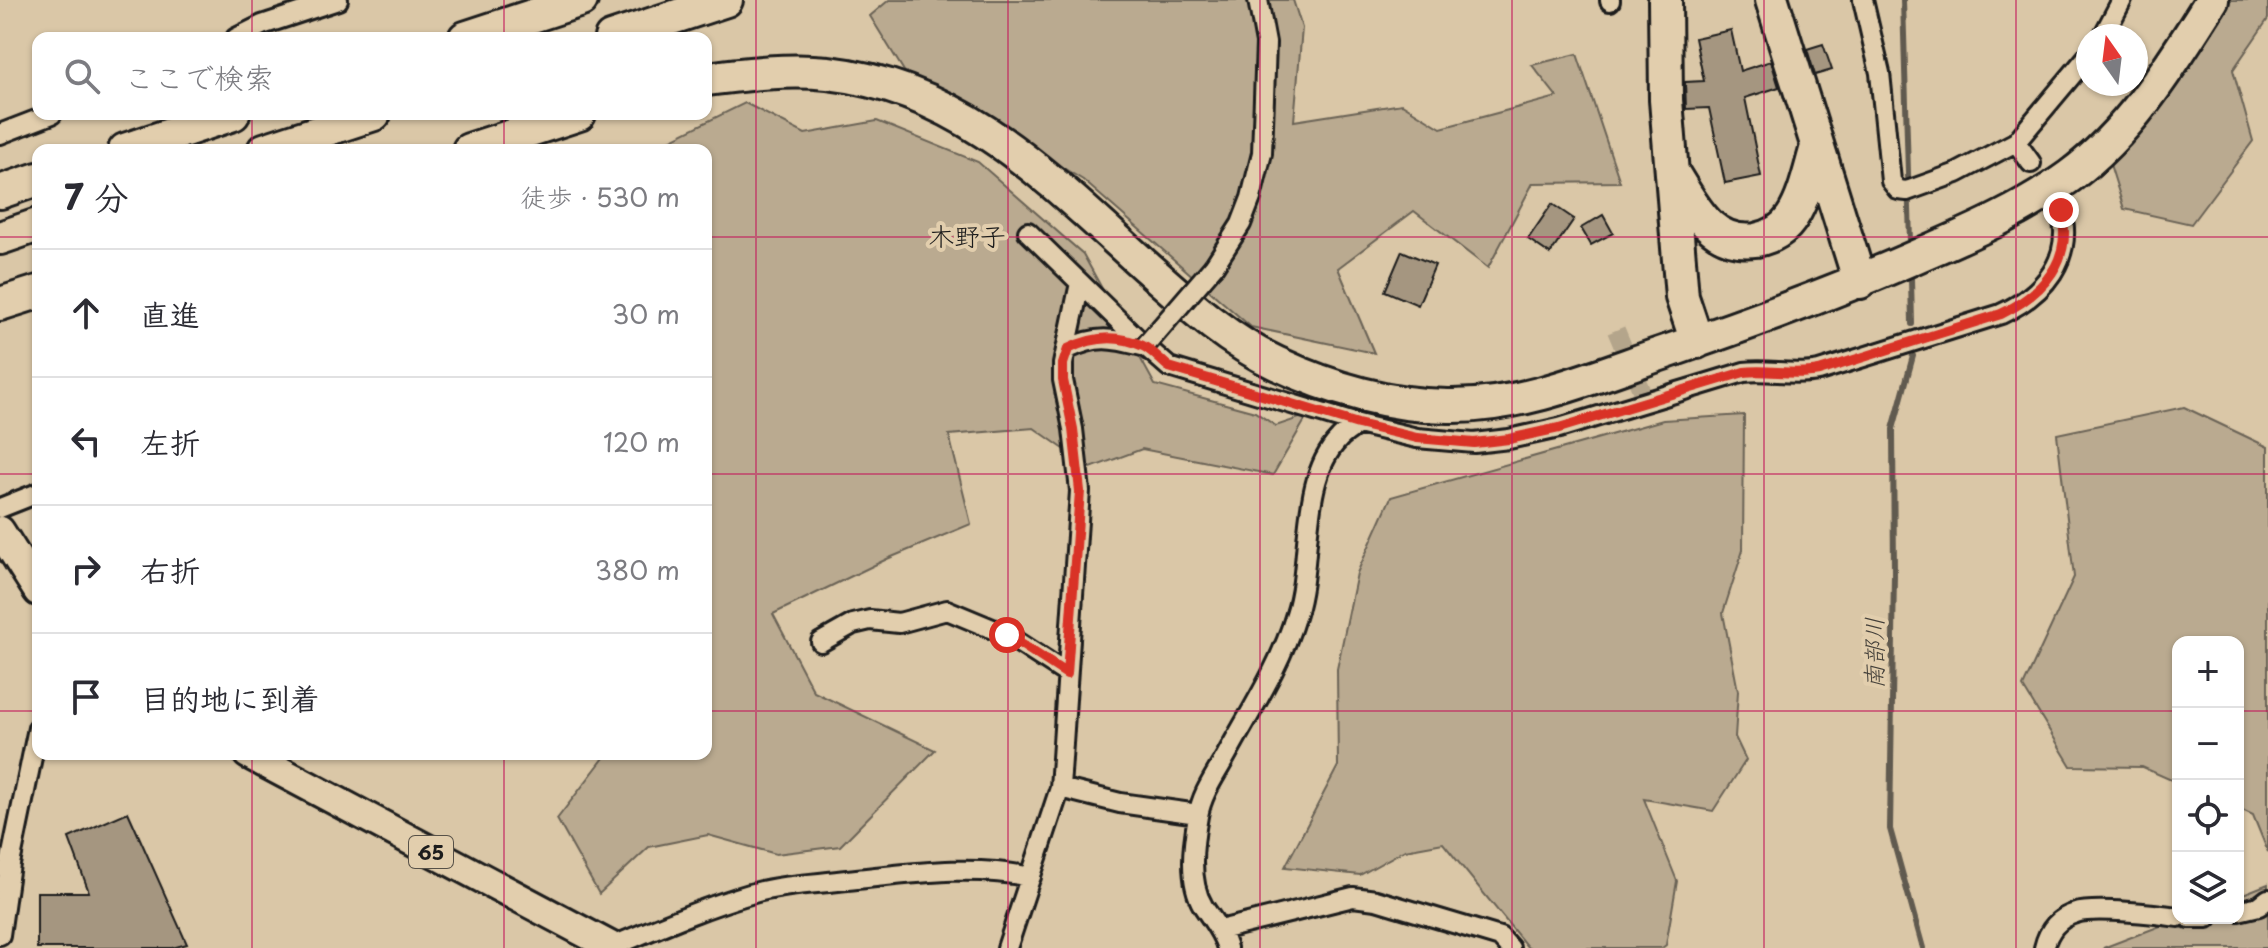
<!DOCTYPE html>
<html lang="ja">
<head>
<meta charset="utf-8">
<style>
  :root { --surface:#fff; --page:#f2f2f3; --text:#2b2b33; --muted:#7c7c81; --line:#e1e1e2 }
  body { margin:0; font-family:"Playpen Sans","Klee One",sans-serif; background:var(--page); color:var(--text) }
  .controls { position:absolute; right:24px; bottom:24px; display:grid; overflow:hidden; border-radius:16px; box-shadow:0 2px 6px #0004 }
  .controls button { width:72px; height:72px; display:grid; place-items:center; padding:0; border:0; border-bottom:2px solid var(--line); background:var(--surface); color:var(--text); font:40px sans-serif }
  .compass { position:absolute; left:2076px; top:24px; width:72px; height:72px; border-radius:50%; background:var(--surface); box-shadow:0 2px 6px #0004; rotate:346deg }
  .stop { position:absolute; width:24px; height:24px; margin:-18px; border:6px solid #d93025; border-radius:50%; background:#fff }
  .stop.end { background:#d93025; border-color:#fff; box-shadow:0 2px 8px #0008 }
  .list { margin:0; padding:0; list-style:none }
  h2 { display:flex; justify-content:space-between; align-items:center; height:104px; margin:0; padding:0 32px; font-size:34px }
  h2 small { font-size:26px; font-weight:400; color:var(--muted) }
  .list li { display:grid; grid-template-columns:52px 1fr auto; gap:24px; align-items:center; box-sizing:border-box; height:128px; padding:0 32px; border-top:2px solid var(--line) }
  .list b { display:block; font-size:30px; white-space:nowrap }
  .list em { font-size:26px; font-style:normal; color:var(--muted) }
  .icon { flex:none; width:44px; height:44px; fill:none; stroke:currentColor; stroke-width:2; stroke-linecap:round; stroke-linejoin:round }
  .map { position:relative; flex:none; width:2268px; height:948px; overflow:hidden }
  .search { position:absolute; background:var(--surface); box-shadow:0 2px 6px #0004; left:32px; top:32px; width:680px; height:88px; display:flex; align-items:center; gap:20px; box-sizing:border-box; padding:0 28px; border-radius:16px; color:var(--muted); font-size:30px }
  .panel { position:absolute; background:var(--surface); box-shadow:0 2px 6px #0004; left:32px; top:144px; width:680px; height:616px; border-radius:16px }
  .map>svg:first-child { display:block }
  .green { fill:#baaa90; stroke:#6b6356; stroke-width:2 }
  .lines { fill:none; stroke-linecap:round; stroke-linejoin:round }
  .stream { stroke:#615a4f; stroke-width:6 }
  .building { fill:#a59680; stroke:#1c1c1c; stroke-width:2 }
  .minor-tunnel { stroke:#b4a58b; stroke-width:18; stroke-dasharray:18 9; stroke-linecap:butt }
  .minor-casing { stroke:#1c1c1c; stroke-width:24 }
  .primary-casing { stroke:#1c1c1c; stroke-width:34 }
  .motorway-casing { stroke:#1c1c1c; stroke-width:38 }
  .minor { stroke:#e2cead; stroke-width:18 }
  .primary { stroke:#e2cead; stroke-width:28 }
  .motorway { stroke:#e2cead; stroke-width:32 }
  .minor-bridge-casing { stroke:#1c1c1c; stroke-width:24; stroke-linecap:butt }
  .minor-bridge { stroke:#e2cead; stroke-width:18 }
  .route { stroke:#d93025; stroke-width:10 }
  .grid { fill:none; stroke:#c2185b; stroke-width:2; stroke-opacity:0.55 }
  .labels { text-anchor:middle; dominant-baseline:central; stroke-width:8; stroke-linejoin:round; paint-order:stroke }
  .shield { fill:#e2cead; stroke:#575148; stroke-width:2 }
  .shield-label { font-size:20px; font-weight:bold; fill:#1c1c1c }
  .water-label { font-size:24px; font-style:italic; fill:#44403a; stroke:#e2cead }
  .quarter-label { font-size:26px; fill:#1c1c1c; stroke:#e2cead }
</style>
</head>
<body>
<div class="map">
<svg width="2268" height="948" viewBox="0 0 2268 948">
  <rect width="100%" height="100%" fill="#dac7a7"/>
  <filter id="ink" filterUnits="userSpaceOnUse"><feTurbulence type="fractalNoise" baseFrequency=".0125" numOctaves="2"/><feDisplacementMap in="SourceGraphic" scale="16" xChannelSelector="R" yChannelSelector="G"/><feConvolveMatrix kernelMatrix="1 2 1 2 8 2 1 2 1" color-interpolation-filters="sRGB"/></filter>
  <g filter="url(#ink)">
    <path class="green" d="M 889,0 L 1293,0 L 1302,28 L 1294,121 L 1402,104 L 1441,128 L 1557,97 L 1532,65 L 1577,54 L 1620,182 L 1533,183 L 1488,268 L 1414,211 L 1338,268 L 1374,353 L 1251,327 L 1083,180 L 904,71 L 870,16 Z
      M 2223,0 L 2268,0 L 2268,19 L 2233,70 L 2253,141 L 2191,224 L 2124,209 L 2108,158 Z
      M 745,103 L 805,134 L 877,121 L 978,162 L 1083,254 L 1155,385 L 1255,412 L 1276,426 L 1308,415 L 1273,475 L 1142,449 L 1091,468 L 1034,428 L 949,435 L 971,524 L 887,559 L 773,614 L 814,692 L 935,750 L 840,846 L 776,854 L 708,835 L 649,847 L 599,894 L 557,819 L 607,754 L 706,754 L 706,150 L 655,150 L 655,147 Z
      M 2184,407 L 2268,447 L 2268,852 L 2253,815 L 2238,808 L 2238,642 L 2178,642 L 2178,783 L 2142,767 L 2071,766 L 2023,687 L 2074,577 L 2057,434 Z
      M 1744,415 L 1743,550 L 1723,613 L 1738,691 L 1735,737 L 1746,760 L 1713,811 L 1644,799 L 1677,881 L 1666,945 L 1662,948 L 1528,948 L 1443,843 L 1405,850 L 1360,875 L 1285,867 L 1338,766 L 1337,669 L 1357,573 L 1391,497 L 1663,420 Z
      M 2268,884 L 2268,948 L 2103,948 L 2181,918 L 2238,918 L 2238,896 Z"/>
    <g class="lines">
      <path class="stream" d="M 1903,0 L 1910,242
        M 1911,278 L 1912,324
        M 1913,356 L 1893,429 L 1894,574 L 1890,829 L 1923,948"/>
    </g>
    <path class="building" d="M 1731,30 L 1740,71 L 1771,61 L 1779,87 L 1745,98 L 1761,176 L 1725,183 L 1709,108 L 1686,109 L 1685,82 L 1704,81 L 1695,38 Z
      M 1823,44 L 1832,70 L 1815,75 L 1807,49 Z
      M 1552,204 L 1574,219 L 1550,254 L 1528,239 Z
      M 1603,215 L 1613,233 L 1591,245 L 1581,228 Z
      M 1402,251 L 1435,265 L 1418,305 L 1385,291 Z
      M 128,812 L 187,944 L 172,948 L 37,948 L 37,892 L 89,892 L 69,838 Z"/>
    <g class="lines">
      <path class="minor-tunnel" d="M 1616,330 L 1646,402"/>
      <g class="minor-casing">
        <path id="minor" d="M 1610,0 L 1610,1
          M 1863,0 L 1880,73 L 1891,181 L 1898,190 L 1907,191 L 1957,173 L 2016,142 L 2088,56
          M 2103,36 L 2122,0
          M 236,38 L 262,25 L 338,0
          M 0,134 L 52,114
          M 2016,142 L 2031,163
          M 1028,232 L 1145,346 L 1169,367 L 1358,424 L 1417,438 L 1474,443 L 1509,439 L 1559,428 L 1744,372 C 1770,369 1792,376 1819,371 L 2001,314 C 2044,294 2074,259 2061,210
          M 1214,266 L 1241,224 L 1251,198 L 1262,153 L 1266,43 L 1258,0
          M 1068,349 C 1097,335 1111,338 1142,346
          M 0,508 L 38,493
          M 821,642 L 853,624 L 870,620 L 899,623 L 947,610 L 1007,635 L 1067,674
          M 1060,788 L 1120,803 L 1198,814
          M 2238,911 L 2259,906 L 2268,899
          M 2189,918 L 2207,918
          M 1220,930 L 1353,897 L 1376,900 L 1500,937 L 1510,948
          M 0,935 L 10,864 L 38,728
          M 611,947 C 657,928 702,908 750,894 C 780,885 815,884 847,880 C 909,874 969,864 1031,877
          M 1007,948 L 1060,788 L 1080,491 L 1073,429 L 1063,380 L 1063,364 L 1080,283
          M 1227,948 C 1222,931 1212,920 1203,906 C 1188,881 1193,844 1198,816 C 1202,793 1215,776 1226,756 C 1251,710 1281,665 1296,614 C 1313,562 1299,480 1339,439 C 1344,433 1352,429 1358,424
          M 2044,948 C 2048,931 2058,918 2076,913 C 2094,907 2158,914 2178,917"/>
      </g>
      <g class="primary-casing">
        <path id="primary" d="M 0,531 L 38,591
          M 248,754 L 614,948"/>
      </g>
      <g class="motorway-casing">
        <path id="motorway" d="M 1665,0 L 1666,100 L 1682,297 L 1697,342
          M 1772,0 L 1860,282
          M 465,38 L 581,0
          M 611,38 L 726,0
          M 706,79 C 747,74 787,69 828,73 C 962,88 1049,179 1143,264 C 1185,301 1225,339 1276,363 C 1329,388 1393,407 1453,406 C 1526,406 1595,376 1663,353 C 1751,323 1839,291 1924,253 C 1975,231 2025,209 2070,176 C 2132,130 2172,63 2212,0
          M 125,150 L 233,114
          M 264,150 L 374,114
          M 469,150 L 579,114
          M 1674,175 C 1694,207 1711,246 1756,240 C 1771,237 1784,230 1792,217 C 1805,197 1810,170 1817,147
          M 0,192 L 38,179
          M 0,238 L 38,225
          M 0,304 L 38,292"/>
      </g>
      <use href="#minor" class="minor"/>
      <use href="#primary" class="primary"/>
      <use href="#motorway" class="motorway"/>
      <g class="minor-bridge-casing">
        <path id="minor-bridge" d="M 1145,346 L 1214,266"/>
      </g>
      <use href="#minor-bridge" class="minor-bridge"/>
    </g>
  </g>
  <g class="lines" filter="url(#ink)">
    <path class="route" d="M 1007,635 L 1067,674 L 1080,491 L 1073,429 L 1063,380 L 1063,364 L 1068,349 C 1092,337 1118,334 1143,346 C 1152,350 1161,361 1169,367 L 1358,424 L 1417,438 L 1474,443 L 1509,439 L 1559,428 L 1744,372 C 1770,369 1792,376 1819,371 L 2001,314 C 2044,293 2074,259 2061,210"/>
  </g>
  <path class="grid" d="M 252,0 L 252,38M 504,0 L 504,38M 756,0 L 756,948M 1008,0 L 1008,948M 1260,0 L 1260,948M 1512,0 L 1512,948M 1764,0 L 1764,948M 2016,0 L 2016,948M 252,114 L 252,150M 504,114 L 504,150M 0,237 L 38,237M 706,237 L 2268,237M 0,474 L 38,474M 706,474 L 2268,474M 0,711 L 38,711M 706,711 L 2178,711M 2238,711 L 2268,711M 252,754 L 252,948M 504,754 L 504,948"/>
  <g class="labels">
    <rect class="shield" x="409" y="836" width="44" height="32" rx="6"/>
    <g class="shield-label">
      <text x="431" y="852">65</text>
    </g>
    <g class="water-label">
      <text transform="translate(1873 653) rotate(-90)">南部川</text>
    </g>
    <g class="quarter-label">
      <text x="967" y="235">木野子</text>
    </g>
  </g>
</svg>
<div class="controls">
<button>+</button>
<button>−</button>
<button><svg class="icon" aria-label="locate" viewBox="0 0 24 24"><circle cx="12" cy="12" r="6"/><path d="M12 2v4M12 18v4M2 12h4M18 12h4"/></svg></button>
<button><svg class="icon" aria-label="layers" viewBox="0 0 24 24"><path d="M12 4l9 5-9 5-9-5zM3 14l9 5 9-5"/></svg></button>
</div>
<svg class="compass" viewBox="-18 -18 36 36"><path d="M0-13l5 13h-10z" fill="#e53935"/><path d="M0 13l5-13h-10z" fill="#7c7c81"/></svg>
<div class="stop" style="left:1007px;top:635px"></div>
<div class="stop end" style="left:2061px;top:210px"></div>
<div class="search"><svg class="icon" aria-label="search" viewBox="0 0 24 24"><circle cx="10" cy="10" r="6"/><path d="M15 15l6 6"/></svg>ここで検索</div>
<section class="panel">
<h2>7 分<small>徒歩 · 530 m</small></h2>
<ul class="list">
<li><svg class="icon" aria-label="ahead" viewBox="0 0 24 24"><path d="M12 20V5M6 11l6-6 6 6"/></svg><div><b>直進</b></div><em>30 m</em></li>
<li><svg class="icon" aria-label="left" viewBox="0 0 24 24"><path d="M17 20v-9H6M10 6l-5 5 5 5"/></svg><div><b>左折</b></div><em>120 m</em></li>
<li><svg class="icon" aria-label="right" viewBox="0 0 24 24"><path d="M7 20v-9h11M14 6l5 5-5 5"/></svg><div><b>右折</b></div><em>380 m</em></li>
<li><svg class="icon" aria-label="arrive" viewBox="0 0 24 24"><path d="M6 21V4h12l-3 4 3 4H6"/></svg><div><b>目的地に到着</b></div></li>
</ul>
</section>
</div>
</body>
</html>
